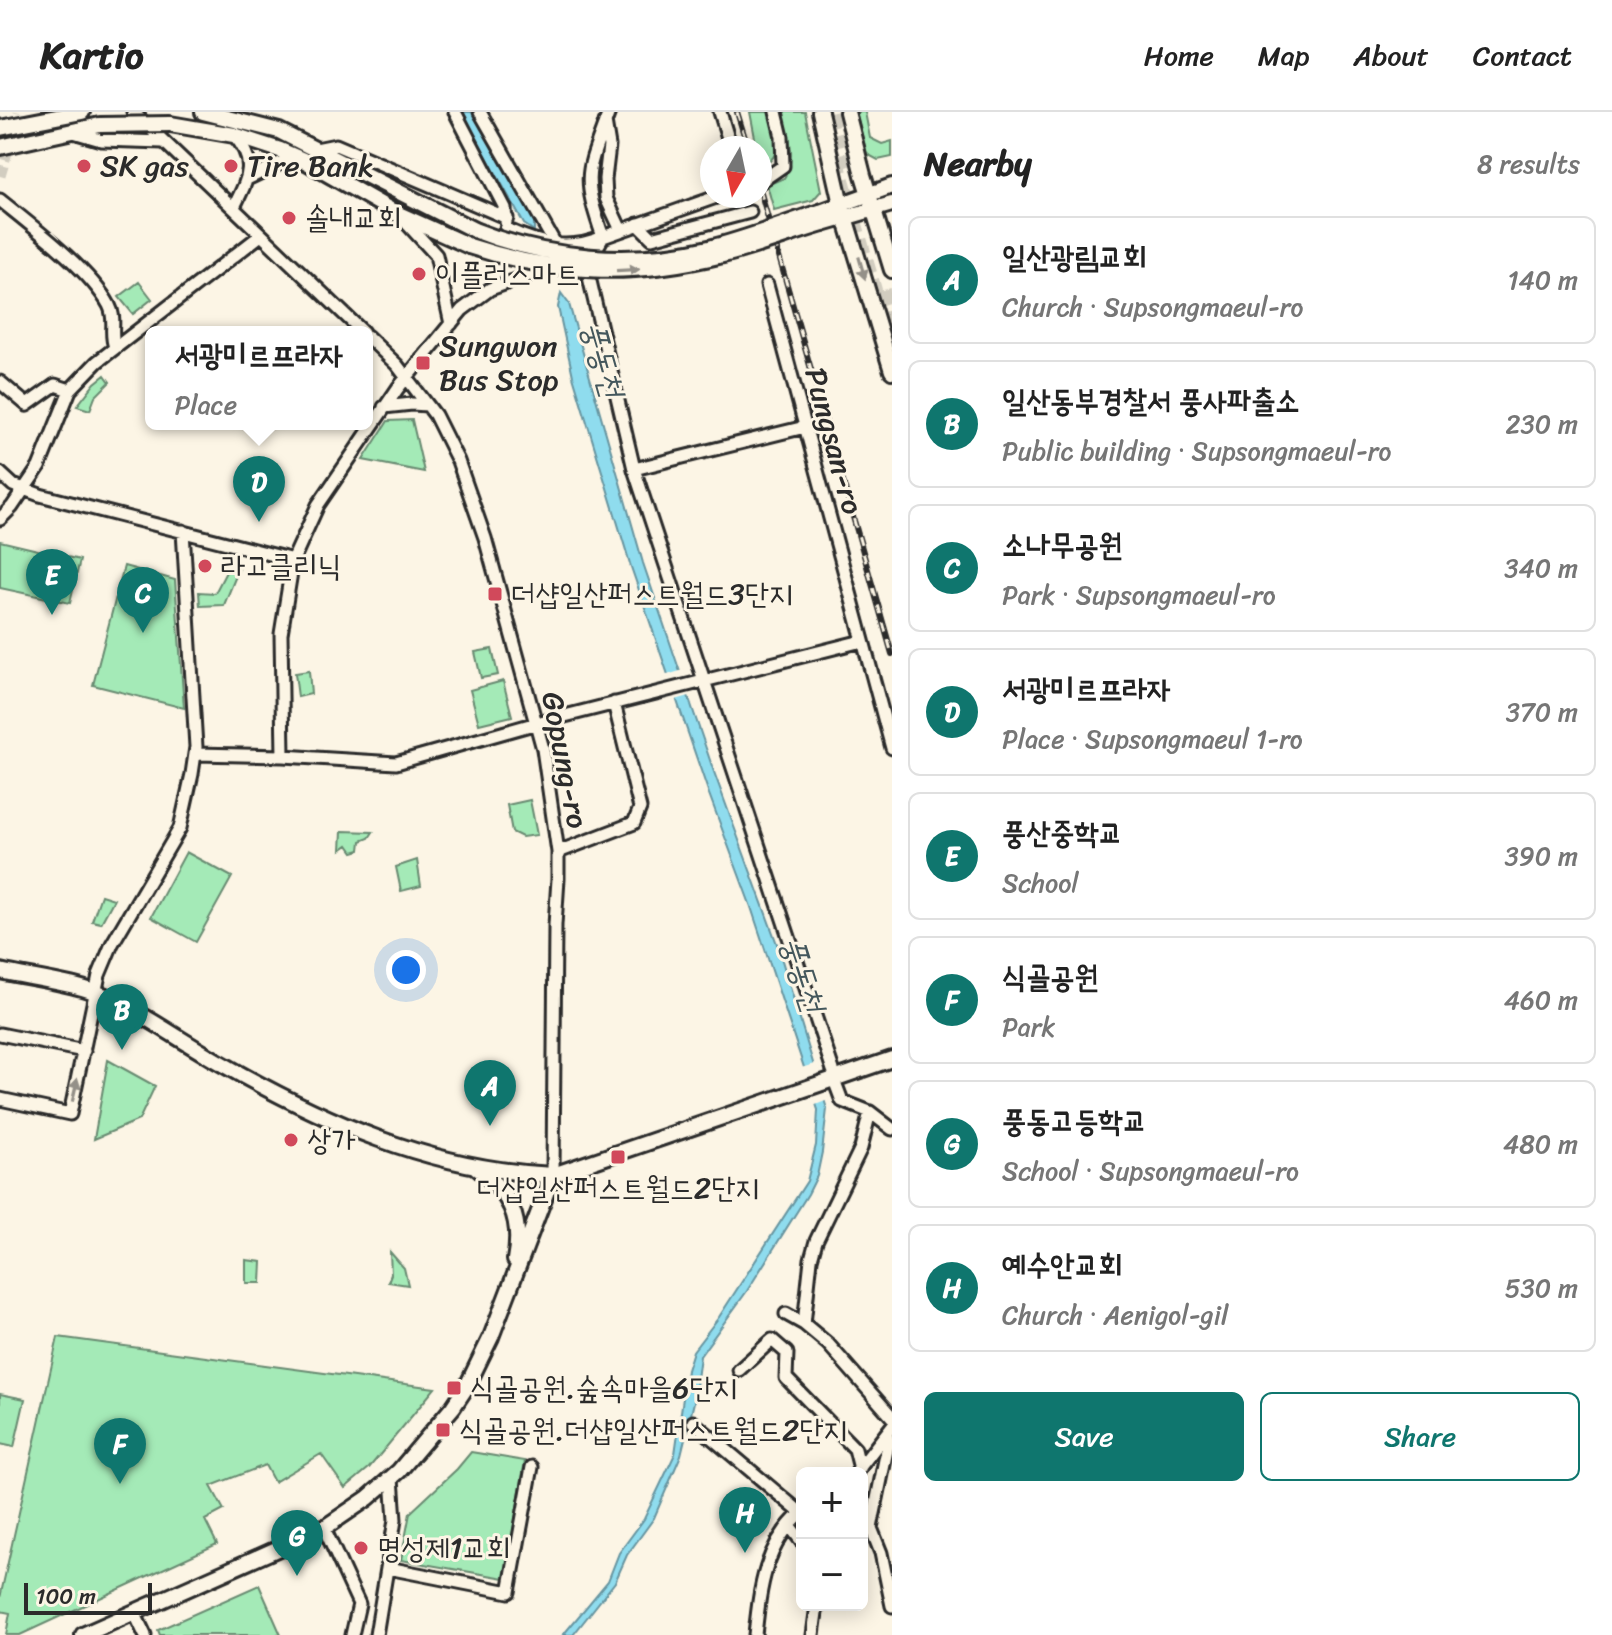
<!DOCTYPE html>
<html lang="en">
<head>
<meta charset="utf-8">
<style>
  :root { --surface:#fff; --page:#f6f6f6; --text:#222; --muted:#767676; --line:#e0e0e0; --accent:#0f766e }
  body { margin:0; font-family:Sriracha,"Poor Story",sans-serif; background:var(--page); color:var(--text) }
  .controls { position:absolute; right:24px; bottom:24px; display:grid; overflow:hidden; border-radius:12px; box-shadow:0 4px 20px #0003 }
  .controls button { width:72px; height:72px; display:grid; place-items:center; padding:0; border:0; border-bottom:2px solid var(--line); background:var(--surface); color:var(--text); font:40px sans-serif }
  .compass { position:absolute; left:700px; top:24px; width:72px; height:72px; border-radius:50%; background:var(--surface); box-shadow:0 4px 20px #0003; rotate:189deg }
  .scale { position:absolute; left:24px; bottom:20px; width:128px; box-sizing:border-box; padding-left:8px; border:4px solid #2b2b2b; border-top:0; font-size:22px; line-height:28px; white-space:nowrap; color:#2b2b2b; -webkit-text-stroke:6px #fcf5e5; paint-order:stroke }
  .you { position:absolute; left:406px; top:858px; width:28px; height:28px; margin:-20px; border:6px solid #fff; border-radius:50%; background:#1a73e8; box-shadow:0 0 0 12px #1a73e833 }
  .badge { display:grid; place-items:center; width:52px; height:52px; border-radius:50%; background:var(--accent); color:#fff; font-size:26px; font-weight:700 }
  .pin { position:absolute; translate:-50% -66px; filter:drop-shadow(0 2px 4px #0008) }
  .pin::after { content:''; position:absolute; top:42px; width:28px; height:24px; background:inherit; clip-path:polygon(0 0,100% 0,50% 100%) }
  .popup { position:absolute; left:145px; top:214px; width:228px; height:104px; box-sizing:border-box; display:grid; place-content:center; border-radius:12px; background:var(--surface); filter:drop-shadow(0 2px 6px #0005); font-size:26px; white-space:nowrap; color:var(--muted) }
  .popup b { font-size:30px; color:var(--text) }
  .popup::after { content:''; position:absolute; left:50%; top:100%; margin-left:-16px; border:16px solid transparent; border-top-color:var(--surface) }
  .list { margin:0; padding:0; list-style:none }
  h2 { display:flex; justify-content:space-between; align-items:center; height:104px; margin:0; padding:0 32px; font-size:34px }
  h2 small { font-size:26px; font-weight:400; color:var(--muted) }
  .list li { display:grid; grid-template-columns:52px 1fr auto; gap:24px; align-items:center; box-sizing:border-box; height:128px; margin:0 16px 16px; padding:0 16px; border:2px solid var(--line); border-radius:12px }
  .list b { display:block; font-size:30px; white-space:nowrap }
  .list p { margin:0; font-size:26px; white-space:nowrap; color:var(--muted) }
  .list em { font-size:26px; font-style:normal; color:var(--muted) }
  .actions { display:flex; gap:16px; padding:24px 32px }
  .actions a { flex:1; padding:18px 0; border:2px solid var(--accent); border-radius:12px; text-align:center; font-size:28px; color:var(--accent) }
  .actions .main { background:var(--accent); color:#fff }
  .map { position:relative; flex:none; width:892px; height:1523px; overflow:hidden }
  header { display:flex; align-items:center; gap:48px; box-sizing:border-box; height:112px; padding:0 40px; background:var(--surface); border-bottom:2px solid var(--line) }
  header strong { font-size:38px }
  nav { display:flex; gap:44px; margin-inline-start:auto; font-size:28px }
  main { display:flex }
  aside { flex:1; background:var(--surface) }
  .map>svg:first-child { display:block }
  .green { fill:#a4eab7; stroke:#688a71; stroke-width:2 }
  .water { fill:#8fdcee; stroke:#6795a0; stroke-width:2 }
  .pier { fill:#fcf5e5 }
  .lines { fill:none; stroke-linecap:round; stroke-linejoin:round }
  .minor-tunnel { stroke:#d2cdc0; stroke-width:11; stroke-dasharray:11 5.5; stroke-linecap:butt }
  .major-tunnel { stroke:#d2cdc0; stroke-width:14; stroke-dasharray:14 7; stroke-linecap:butt }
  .minor-casing { stroke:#2b2b2b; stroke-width:17 }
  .major-casing { stroke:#2b2b2b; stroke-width:20 }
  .minor { stroke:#fcf5e5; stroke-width:11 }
  .major { stroke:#fcf5e5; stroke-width:14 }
  .rail-casing { stroke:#2b2b2b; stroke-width:6 }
  .rail { stroke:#fcf5e5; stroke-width:3; stroke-dasharray:9; stroke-linecap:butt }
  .major-bridge-casing { stroke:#2b2b2b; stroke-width:20; stroke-linecap:butt }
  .major-bridge { stroke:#fcf5e5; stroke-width:14 }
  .oneway { fill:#949088 }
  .poi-dot { fill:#d1495b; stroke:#fcf5e5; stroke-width:3 }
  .labels { text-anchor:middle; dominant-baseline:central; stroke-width:6; stroke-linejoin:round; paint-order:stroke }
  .poi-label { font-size:30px; fill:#2b2b2b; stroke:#fcf5e5; text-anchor:start }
  .street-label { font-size:30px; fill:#2b2b2b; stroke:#fcf5e5 }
  .water-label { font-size:32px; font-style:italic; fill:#44575c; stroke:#fcf5e5 }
</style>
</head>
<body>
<header>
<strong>Kartio</strong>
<nav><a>Home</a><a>Map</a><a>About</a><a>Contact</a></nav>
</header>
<main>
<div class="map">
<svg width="892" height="1523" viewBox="0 0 892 1523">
  <rect width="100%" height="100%" fill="#fcf5e5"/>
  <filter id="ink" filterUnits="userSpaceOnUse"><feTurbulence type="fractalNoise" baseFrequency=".0125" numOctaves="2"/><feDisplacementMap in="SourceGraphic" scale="16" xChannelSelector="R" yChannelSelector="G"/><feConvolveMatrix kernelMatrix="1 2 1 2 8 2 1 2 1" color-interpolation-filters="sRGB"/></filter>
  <g filter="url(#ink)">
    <path class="green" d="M 750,0 L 769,0 C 773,17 785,40 766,52 L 760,50 L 760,36 L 757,36 Z
      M 782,0 L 805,0 L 821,79 L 813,88 L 774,98 L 767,73 L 784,66 C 798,45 788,22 782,0 Z
      M 856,0 L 865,0 L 870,26 L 882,32 L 892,29 L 892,45 L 878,48 L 867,42 Z
      M 139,170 L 152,187 L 133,202 L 119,185 Z
      M 105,263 L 110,270 L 95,285 L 90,298 L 77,294 L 95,271 Z
      M 412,308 L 424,360 L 363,348 L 388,309 Z
      M 0,429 L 80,448 L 70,491 L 0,476 Z
      M 230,452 L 240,454 L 224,493 L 200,494 L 199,480 L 215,481 Z
      M 124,454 L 175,468 L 184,596 L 93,573 Z
      M 492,537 L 498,563 L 481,566 L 475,540 Z
      M 309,559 L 311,582 L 298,585 L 295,561 Z
      M 503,569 L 512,604 L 479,612 L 470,578 Z
      M 530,688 L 537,723 L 522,725 L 512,720 L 507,693 Z
      M 342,719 L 373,720 L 369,726 L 361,729 L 360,738 L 353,740 L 348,733 L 341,738 Z
      M 186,740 L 232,765 L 196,830 L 151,805 Z
      M 417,748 L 421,774 L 401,779 L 396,755 Z
      M 101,783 L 114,787 L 101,811 L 92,809 Z
      M 108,948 L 155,974 L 139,1008 L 94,1027 Z
      M 390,1140 L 404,1156 L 408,1173 L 388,1170 L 391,1162 Z
      M 246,1148 L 262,1150 L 261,1171 L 246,1171 Z
      M 58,1225 L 435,1276 L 369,1356 L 345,1376 L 321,1342 L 274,1370 L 265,1353 L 211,1374 L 224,1398 L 205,1408 L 217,1432 L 20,1523 L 6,1523 L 10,1501 L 0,1499 L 0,1486 Z
      M 0,1282 L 25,1287 L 14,1335 L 0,1332 Z
      M 471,1340 L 525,1349 L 505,1466 L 401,1448 L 410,1401 L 457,1357 Z
      M 259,1473 L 281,1523 L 160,1523 L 158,1518 Z"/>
    <path class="water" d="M 462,0 L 473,0 L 534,107 L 534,119 L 524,112 Z
      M 561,181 L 569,192 L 643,451 L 714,660 L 777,832 L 827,997 L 822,1040 L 817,1064 L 808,1082 L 747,1179 L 700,1244 L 694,1290 L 681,1343 L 654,1406 L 627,1443 L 615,1470 L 573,1523 L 563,1523 L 608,1469 L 619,1441 L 644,1407 L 675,1342 L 687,1258 L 693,1239 L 719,1205 L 807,1069 L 816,1033 L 818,998 L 751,795 L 709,682 L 631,455 L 573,264 L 558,195 Z"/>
    <path class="pier" d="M 683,558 L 693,583 L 672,589 L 664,564 Z
      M 818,951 L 828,988 L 813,994 L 801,956 Z"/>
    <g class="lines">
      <path class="minor-tunnel" d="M 0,64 L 19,0"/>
      <path class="major-tunnel" d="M 834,0 L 849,58
        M 837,47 L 879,192
        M 883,178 L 892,208"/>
      <g class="minor-casing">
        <path id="minor" d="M 133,0 L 363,220
          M 455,0 L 505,96 L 506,110
          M 480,0 L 558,137
          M 720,0 L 731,36
          M 605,10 L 609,34 L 605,67 L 606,86 L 621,118
          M 70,19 L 101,28 L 163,30
          M 316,37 L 336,33 L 507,106
          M 249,66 L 295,44
          M 760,70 L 783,54 L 782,25 L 776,0
          M 0,88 C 32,114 90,158 109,193 C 117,208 109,220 115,235
          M 234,95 C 248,66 258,51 234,23
          M 400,104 L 436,143 L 451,212
          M 638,112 L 652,126 L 750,100
          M 506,117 C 539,132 568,140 603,125 C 581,61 587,61 609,0
          M 592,144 L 603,125 L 719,84
          M 589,165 L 634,357 L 833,958
          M 767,173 L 892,636
          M 367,224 L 397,253 L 435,303 L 458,349 L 485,426 L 543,637 L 558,740 L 558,767 L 555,813 L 553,1063
          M 0,270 L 27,293 L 55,273 L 70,278
          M 384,295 L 412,292 L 427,293
          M 634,357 L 805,315
          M 0,361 L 13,373 L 40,383 L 293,448
          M 0,407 L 12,395 L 39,355 L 70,278 L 97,250 L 261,123
          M 196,642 L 283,644 L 281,522 L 293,448 L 318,393 L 398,276 L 462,198 L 490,177 L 552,155
          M 283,644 L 396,651 L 537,611 L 862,529
          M 558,740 L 634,711 L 640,696 L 614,591
          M 0,922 L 84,939
          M 836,973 L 842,989 L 870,1000 L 892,1017
          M 0,987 L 70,1002 L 99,863 L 112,832 L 180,716 L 192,662 L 196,635 L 183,419
          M 870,1000 L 861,1036 L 816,1129 L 811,1147 L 804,1212 L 828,1232 L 892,1305
          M 786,1202 L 804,1212
          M 739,1258 L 772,1228 L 787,1241 L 786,1266 L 855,1337 L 860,1357
          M 693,1310 L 801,1401
          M 887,1321 L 888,1333 L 871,1416 L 881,1441 L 892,1494
          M 858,1358 L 892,1314
          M 789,1413 L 802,1430
          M 324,1416 L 359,1492 L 352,1523
          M 388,1456 L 509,1480 L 532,1355
          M 134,1500 L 145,1523
          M 376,1523 L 395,1408 L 392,1366
          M 755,1523 C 760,1477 764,1433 802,1400
          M 813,1523 L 817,1493"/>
      </g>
      <g class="major-casing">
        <path id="major" d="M 203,0 L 279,19 L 474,118
          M 820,0 L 841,92 L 892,259
          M 847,0 L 863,63 L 892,158
          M 170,12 L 234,23 L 280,38 L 303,48 L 396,101 L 469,134
          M 0,16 L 82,0
          M 0,35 L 100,13
          M 820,100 L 892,74
          M 823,112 L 892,92
          M 0,859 C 36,867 78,871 112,887 C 148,905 182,929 217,949 C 321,1009 431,1058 553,1063 L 892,947
          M 477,1056 C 510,1081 523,1106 515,1148
          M 83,1523 L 324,1416 L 368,1386 L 399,1359 L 453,1295 L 467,1274 L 491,1225 L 553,1063"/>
      </g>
      <use href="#minor" class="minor"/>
      <use href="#major" class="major"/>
      <g class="rail-casing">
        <path id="rail" d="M 737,0 L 748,36
          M 760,78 L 892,542"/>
      </g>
      <use href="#rail" class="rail"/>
      <g class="major-bridge-casing">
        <path id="major-bridge" d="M 100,13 L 170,12
          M 474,118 C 547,147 632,154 709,136 C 747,127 783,112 820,100
          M 469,134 C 557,163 633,165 723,143 C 756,135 789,122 823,112"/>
      </g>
      <use href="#major-bridge" class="major-bridge"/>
    </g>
    <defs><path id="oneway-solid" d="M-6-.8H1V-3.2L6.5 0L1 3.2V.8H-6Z" transform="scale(2)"/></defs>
    <g class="oneway">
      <use href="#oneway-solid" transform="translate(862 156) rotate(74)"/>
      <use href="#oneway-solid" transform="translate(628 158) rotate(-3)"/>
      <use href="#oneway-solid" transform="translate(75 978) rotate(-77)"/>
    </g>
  </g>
  <g class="poi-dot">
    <circle cx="84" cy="54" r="8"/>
    <circle cx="231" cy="54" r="8"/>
    <circle cx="289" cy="106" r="8"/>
    <circle cx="419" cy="162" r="8"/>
    <rect x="415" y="243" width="16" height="16" rx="4"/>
    <circle cx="205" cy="454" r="8"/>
    <rect x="487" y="474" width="16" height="16" rx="4"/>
    <circle cx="291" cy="1028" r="8"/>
    <rect x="610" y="1037" width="16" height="16" rx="4"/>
    <rect x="446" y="1268" width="16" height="16" rx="4"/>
    <rect x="435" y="1310" width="16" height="16" rx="4"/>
    <circle cx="361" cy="1436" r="8"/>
  </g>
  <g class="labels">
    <g class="poi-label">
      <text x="100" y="54">SK gas</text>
      <text x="247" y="54">Tire Bank</text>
      <text x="305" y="106">솔내교회</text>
      <text x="435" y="162">이플러스마트</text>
      <text x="439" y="234">Sungwon<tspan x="439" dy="34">Bus Stop</tspan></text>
      <text x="221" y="454">라고클리닉</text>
      <text x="511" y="482">더샵일산퍼스트월드3단지</text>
      <text x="307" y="1028">상가</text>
      <text x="618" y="1076" text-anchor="middle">더샵일산퍼스트월드2단지</text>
      <text x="470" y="1276">식골공원.숲속마을6단지</text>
      <text x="459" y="1318">식골공원.더샵일산퍼스트월드2단지</text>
      <text x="377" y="1436">명성제1교회</text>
    </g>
    <g class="street-label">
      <text transform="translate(834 329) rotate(75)">Pungsan-ro</text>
      <text transform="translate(565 648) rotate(79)">Gopung-ro</text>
    </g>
    <g class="water-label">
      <text transform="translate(603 247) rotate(74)">풍동천</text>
      <text transform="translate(803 862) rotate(72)">풍동천</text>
    </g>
  </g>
</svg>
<div class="controls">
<button>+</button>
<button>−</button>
</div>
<svg class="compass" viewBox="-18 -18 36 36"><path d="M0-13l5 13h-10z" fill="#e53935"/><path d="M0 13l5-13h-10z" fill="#767676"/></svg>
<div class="scale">100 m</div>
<div class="you"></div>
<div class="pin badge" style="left:490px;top:1014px">A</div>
<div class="pin badge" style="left:122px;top:938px">B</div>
<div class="pin badge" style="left:143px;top:521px">C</div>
<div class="pin badge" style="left:259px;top:410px">D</div>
<div class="popup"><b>서광미르프라자</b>Place</div>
<div class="pin badge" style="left:52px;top:503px">E</div>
<div class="pin badge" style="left:120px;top:1372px">F</div>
<div class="pin badge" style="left:297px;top:1464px">G</div>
<div class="pin badge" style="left:745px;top:1441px">H</div>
</div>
<aside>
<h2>Nearby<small>8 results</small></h2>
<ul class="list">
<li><span class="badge">A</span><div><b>일산광림교회</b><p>Church · Supsongmaeul-ro</p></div><em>140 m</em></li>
<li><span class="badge">B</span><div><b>일산동부경찰서 풍사파출소</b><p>Public building · Supsongmaeul-ro</p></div><em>230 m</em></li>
<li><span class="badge">C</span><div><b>소나무공원</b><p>Park · Supsongmaeul-ro</p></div><em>340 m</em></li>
<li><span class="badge">D</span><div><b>서광미르프라자</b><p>Place · Supsongmaeul 1-ro</p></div><em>370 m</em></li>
<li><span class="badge">E</span><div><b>풍산중학교</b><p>School</p></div><em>390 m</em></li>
<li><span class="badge">F</span><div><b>식골공원</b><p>Park</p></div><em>460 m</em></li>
<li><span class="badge">G</span><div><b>풍동고등학교</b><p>School · Supsongmaeul-ro</p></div><em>480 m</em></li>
<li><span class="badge">H</span><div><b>예수안교회</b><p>Church · Aenigol-gil</p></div><em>530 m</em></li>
</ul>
<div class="actions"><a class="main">Save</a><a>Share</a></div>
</aside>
</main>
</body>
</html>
